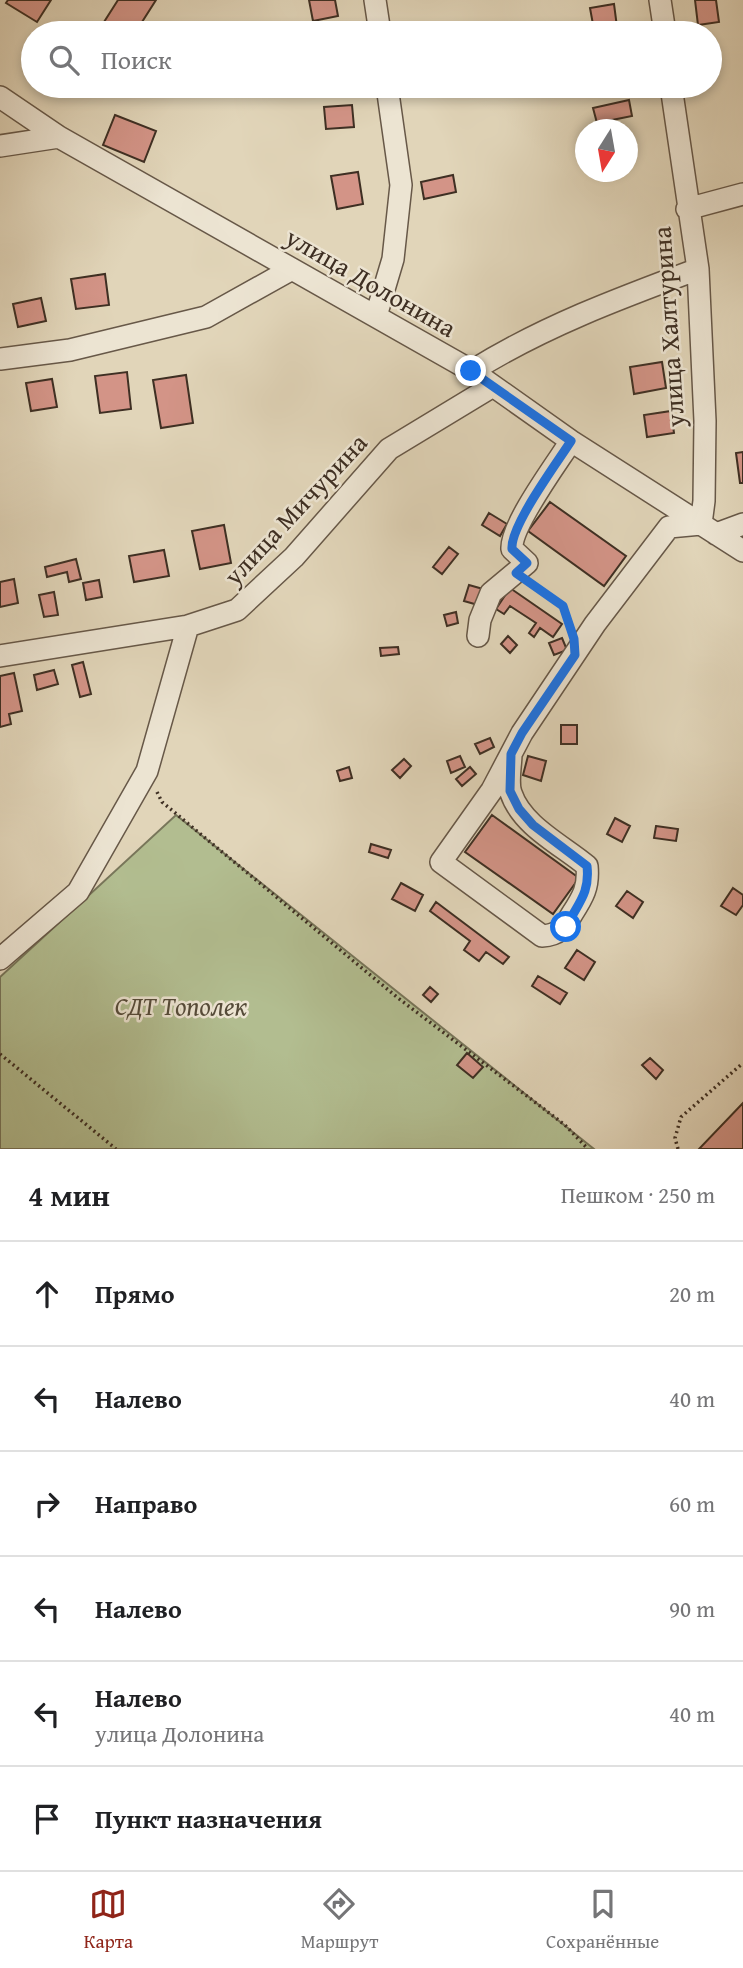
<!DOCTYPE html>
<html lang="ru">
<head>
<meta charset="utf-8">
<style>
  :root { --surface:#fff; --page:#f2f2f2; --text:#202124; --muted:#757577; --line:#e0e0e0; --accent:#8f2418 }
  body { margin:0; font-family:"Gentium Book Plus",serif; background:var(--page); color:var(--text) }
  .compass { position:absolute; left:575px; top:119px; width:63px; height:63px; border-radius:50%; background:var(--surface); box-shadow:0 4px 10px #0003; rotate:191deg }
  .stop { position:absolute; width:21px; height:21px; margin:-16px; border:5px solid #1a73e8; border-radius:50%; background:#fff }
  .stop.end { background:#1a73e8; border-color:#fff; box-shadow:0 2px 7px #0008 }
  .list { margin:0; padding:0; list-style:none }
  h2 { display:flex; justify-content:space-between; align-items:center; height:91px; margin:0; padding:0 28px; font-size:30px }
  h2 small { font-size:23px; font-weight:400; color:var(--muted) }
  .list li { display:grid; grid-template-columns:46px 1fr auto; gap:21px; align-items:center; box-sizing:border-box; height:105px; padding:0 28px; border-top:2px solid var(--line) }
  .list b { display:block; font-size:26px; white-space:nowrap }
  .list p { margin:0; font-size:23px; white-space:nowrap; color:var(--muted) }
  .list em { font-size:23px; font-style:normal; color:var(--muted) }
  .icon { flex:none; width:38px; height:38px; fill:none; stroke:currentColor; stroke-width:2; stroke-linecap:round; stroke-linejoin:round }
  .map { position:relative; flex:none; width:743px; height:1149px; overflow:hidden }
  .search { position:absolute; background:var(--surface); box-shadow:0 4px 10px #0003; left:21px; right:21px; top:21px; height:77px; display:flex; align-items:center; gap:18px; box-sizing:border-box; padding:0 24px; border-radius:38px; color:var(--muted); font-size:26px }
  .sheet { height:721px; background:var(--surface) }
  nav { display:flex; justify-content:space-around; align-items:center; box-sizing:border-box; height:98px; border-top:2px solid var(--line); background:var(--surface); font-size:19px; color:var(--muted) }
  nav a { display:grid; justify-items:center; gap:4px }
  nav .on { color:var(--accent) }
  .map>svg:first-child { display:block }
  .green { fill:#b2bd90; stroke:#78765a; stroke-width:2 }
  .building { fill:#d39487; stroke:#3e2f23; stroke-width:2 }
  .lines { fill:none; stroke-linecap:round; stroke-linejoin:round }
  .street-casing { stroke:#675848; stroke-width:24 }
  .path { stroke:#3e2f23; stroke-width:3.5; stroke-dasharray:2 3.5; stroke-linecap:butt }
  .street { stroke:#ece4d2; stroke-width:21 }
  .route { stroke:#1a73e8; stroke-width:9 }
  .labels { text-anchor:middle; dominant-baseline:central; stroke-width:5; stroke-linejoin:round; paint-order:stroke }
  .street-label { font-size:26px; fill:#3e2f23; stroke:#ece4d2 }
  .park-label { font-size:26px; font-style:italic; fill:#554b39; stroke:#ece4d2 }
</style>
</head>
<body>
<div class="map">
<svg width="743" height="1149" viewBox="0 0 743 1149">
  <rect width="100%" height="100%" fill="#e1d5b9"/>
  <filter id="stains"><feTurbulence type="fractalNoise" baseFrequency=".00286" numOctaves="4"/><feColorMatrix values="0 0 0 0 .2 0 0 0 0 .09 0 0 0 0 .02 0 0 0 .5 -.17"/></filter>
  <radialGradient id="worn" r=".72"><stop offset=".6" stop-color="#630" stop-opacity="0"/><stop offset="1" stop-color="#630" stop-opacity=".3"/></radialGradient>
  <path class="green" d="M 176,815 L 594,1149 L 0,1149 L 0,977 Z"/>
  <path class="building" d="M 8,0 L 51,0 L 37,22 L 6,3 Z
    M 118,0 L 156,0 L 135,33 L 97,33 Z
    M 309,0 L 335,0 L 338,16 L 313,21 Z
    M 695,0 L 716,0 L 719,22 L 698,25 Z
    M 614,4 L 617,27 L 594,30 L 590,8 Z
    M 629,100 L 632,116 L 597,123 L 593,108 Z
    M 352,105 L 354,127 L 326,129 L 324,107 Z
    M 115,115 L 156,131 L 144,162 L 103,145 Z
    M 358,172 L 363,204 L 337,209 L 331,176 Z
    M 453,175 L 456,192 L 424,199 L 421,182 Z
    M 105,274 L 109,305 L 76,309 L 71,279 Z
    M 41,298 L 46,321 L 18,327 L 13,304 Z
    M 662,362 L 666,388 L 634,394 L 630,367 Z
    M 127,372 L 131,409 L 100,413 L 95,376 Z
    M 186,375 L 193,423 L 161,428 L 153,380 Z
    M 52,379 L 57,407 L 31,411 L 26,383 Z
    M 671,411 L 674,433 L 647,437 L 644,415 Z
    M 743,452 L 743,483 L 740,483 L 736,453 Z
    M 550,502 L 626,556 L 604,586 L 528,531 Z
    M 489,513 L 507,524 L 500,536 L 482,525 Z
    M 224,525 L 231,563 L 200,569 L 192,531 Z
    M 449,547 L 458,554 L 442,574 L 433,567 Z
    M 164,550 L 169,576 L 134,582 L 129,556 Z
    M 76,559 L 81,579 L 69,582 L 67,572 L 47,577 L 45,567 Z
    M 14,579 L 18,603 L 0,607 L 0,582 Z
    M 99,580 L 102,597 L 86,600 L 83,583 Z
    M 469,585 L 483,589 L 478,605 L 464,601 Z
    M 510,588 L 562,624 L 553,637 L 540,628 L 534,637 L 529,633 L 536,623 L 510,606 L 504,614 L 496,609 Z
    M 54,592 L 58,615 L 44,617 L 39,595 Z
    M 456,612 L 458,623 L 447,626 L 444,615 Z
    M 508,636 L 517,645 L 510,653 L 501,644 Z
    M 562,638 L 567,650 L 554,655 L 549,643 Z
    M 398,647 L 399,654 L 381,656 L 380,648 Z
    M 83,662 L 91,694 L 80,697 L 72,665 Z
    M 54,670 L 58,684 L 37,690 L 34,675 Z
    M 14,673 L 22,711 L 9,714 L 11,724 L 0,727 L 0,676 Z
    M 561,725 L 577,725 L 577,744 L 561,744 Z
    M 490,738 L 494,747 L 480,754 L 475,744 Z
    M 460,756 L 465,767 L 451,773 L 447,761 Z
    M 528,756 L 546,761 L 541,781 L 523,775 Z
    M 404,759 L 411,766 L 400,778 L 392,770 Z
    M 349,767 L 352,778 L 340,781 L 337,771 Z
    M 470,767 L 476,774 L 462,786 L 456,779 Z
    M 492,815 L 579,878 L 553,914 L 465,852 Z
    M 615,818 L 630,826 L 622,842 L 607,834 Z
    M 656,826 L 678,829 L 676,841 L 654,838 Z
    M 371,844 L 391,850 L 388,858 L 369,852 Z
    M 401,883 L 423,895 L 415,911 L 392,899 Z
    M 733,888 L 743,895 L 743,905 L 736,915 L 721,906 Z
    M 627,891 L 643,902 L 633,918 L 616,906 Z
    M 436,902 L 509,957 L 503,964 L 486,952 L 479,961 L 464,950 L 470,941 L 430,911 Z
    M 577,950 L 595,962 L 584,980 L 565,968 Z
    M 538,976 L 567,993 L 560,1004 L 532,986 Z
    M 430,987 L 438,994 L 431,1002 L 423,995 Z
    M 467,1053 L 483,1067 L 473,1078 L 457,1065 Z
    M 650,1058 L 663,1070 L 656,1079 L 642,1065 Z
    M 743,1103 L 743,1149 L 699,1149 Z"/>
  <g class="lines">
    <g class="street-casing">
      <path id="street" d="M 375,0 L 380,33
        M 660,0 L 665,33
        M 0,97 L 59,137 L 472,371 L 571,441 L 743,551
        M 0,146 L 59,137
        M 687,209 L 743,194
        M 376,316 L 393,259 L 401,185 L 387,86
        M 0,359 L 70,350 L 206,317 L 292,269
        M 472,371 C 542,327 620,298 698,269
        M 716,534 L 743,524
        M 478,636 L 480,620 L 491,593 L 527,563 L 512,549 C 510,526 557,463 571,441
        M 0,656 L 188,626 L 237,610 L 294,557 L 389,449 L 493,386
        M 511,754 C 511,765 507,782 511,793 C 522,826 562,845 587,866 C 589,887 583,897 572,914 C 564,928 559,935 542,936 L 441,862 L 492,790 L 522,733 L 595,624 L 669,527 L 701,524 L 704,501 L 705,421 L 698,269 L 671,86
        M 0,959 L 78,892 L 147,771 L 188,626"/>
    </g>
    <path class="path" d="M 532,584 L 563,606 L 570,625
      M 157,792 L 162,802 L 398,998 L 565,1125 L 588,1149
      M 0,1054 L 116,1149
      M 678,1149 L 675,1138 L 681,1117 L 743,1063"/>
    <use href="#street" class="street"/>
  </g>
  <g class="lines">
    <path class="route" d="M 471,371 L 571,441 C 557,463 510,526 512,549 L 527,563 L 516,573 L 563,606 L 574,639 L 575,655 L 522,733 L 511,754 L 510,791 L 519,809 L 533,825 L 587,866 C 590,894 578,903 566,927"/>
  </g>
  <g class="labels">
    <g class="street-label">
      <text transform="translate(371 282) rotate(30)">улица Долонина</text>
      <text transform="translate(668 327) rotate(-94)">улица Халтурина</text>
      <text transform="translate(295 509) rotate(-47)">улица Мичурина</text>
    </g>
    <g class="park-label">
      <text x="181" y="1005">СДТ Тополек</text>
    </g>
  </g>
  <rect width="100%" height="100%" filter="url(#stains)"/>
  <rect width="100%" height="100%" fill="url(#worn)"/>
</svg>
<svg class="compass" viewBox="-18 -18 36 36"><path d="M0-13l5 13h-10z" fill="#e53935"/><path d="M0 13l5-13h-10z" fill="#757577"/></svg>
<div class="stop" style="left:566px;top:927px"></div>
<div class="stop end" style="left:471px;top:371px"></div>
<div class="search"><svg class="icon" aria-label="search" viewBox="0 0 24 24"><circle cx="10" cy="10" r="6"/><path d="M15 15l6 6"/></svg>Поиск</div>
</div>
<section class="sheet">
<h2>4 мин<small>Пешком · 250 m</small></h2>
<ul class="list">
<li><svg class="icon" aria-label="ahead" viewBox="0 0 24 24"><path d="M12 20V5M6 11l6-6 6 6"/></svg><div><b>Прямо</b></div><em>20 m</em></li>
<li><svg class="icon" aria-label="left" viewBox="0 0 24 24"><path d="M17 20v-9H6M10 6l-5 5 5 5"/></svg><div><b>Налево</b></div><em>40 m</em></li>
<li><svg class="icon" aria-label="right" viewBox="0 0 24 24"><path d="M7 20v-9h11M14 6l5 5-5 5"/></svg><div><b>Направо</b></div><em>60 m</em></li>
<li><svg class="icon" aria-label="left" viewBox="0 0 24 24"><path d="M17 20v-9H6M10 6l-5 5 5 5"/></svg><div><b>Налево</b></div><em>90 m</em></li>
<li><svg class="icon" aria-label="left" viewBox="0 0 24 24"><path d="M17 20v-9H6M10 6l-5 5 5 5"/></svg><div><b>Налево</b><p>улица Долонина</p></div><em>40 m</em></li>
<li><svg class="icon" aria-label="arrive" viewBox="0 0 24 24"><path d="M6 21V4h12l-3 4 3 4H6"/></svg><div><b>Пункт назначения</b></div></li>
</ul>
</section>
<nav>
<a class="on"><svg class="icon" aria-label="map" viewBox="0 0 24 24"><path d="M3 6l6-2 6 2 6-2v14l-6 2-6-2-6 2zM9 4v14M15 6v14"/></svg>Карта</a>
<a><svg class="icon" aria-label="directions" viewBox="0 0 24 24"><path d="M12 3l9 9-9 9-9-9zM9 14v-3h6M13 9l2 2-2 2"/></svg>Маршрут</a>
<a><svg class="icon" aria-label="saved" viewBox="0 0 24 24"><path d="M7 4h10v16l-5-4-5 4z"/></svg>Сохранённые</a>
</nav>
</body>
</html>
